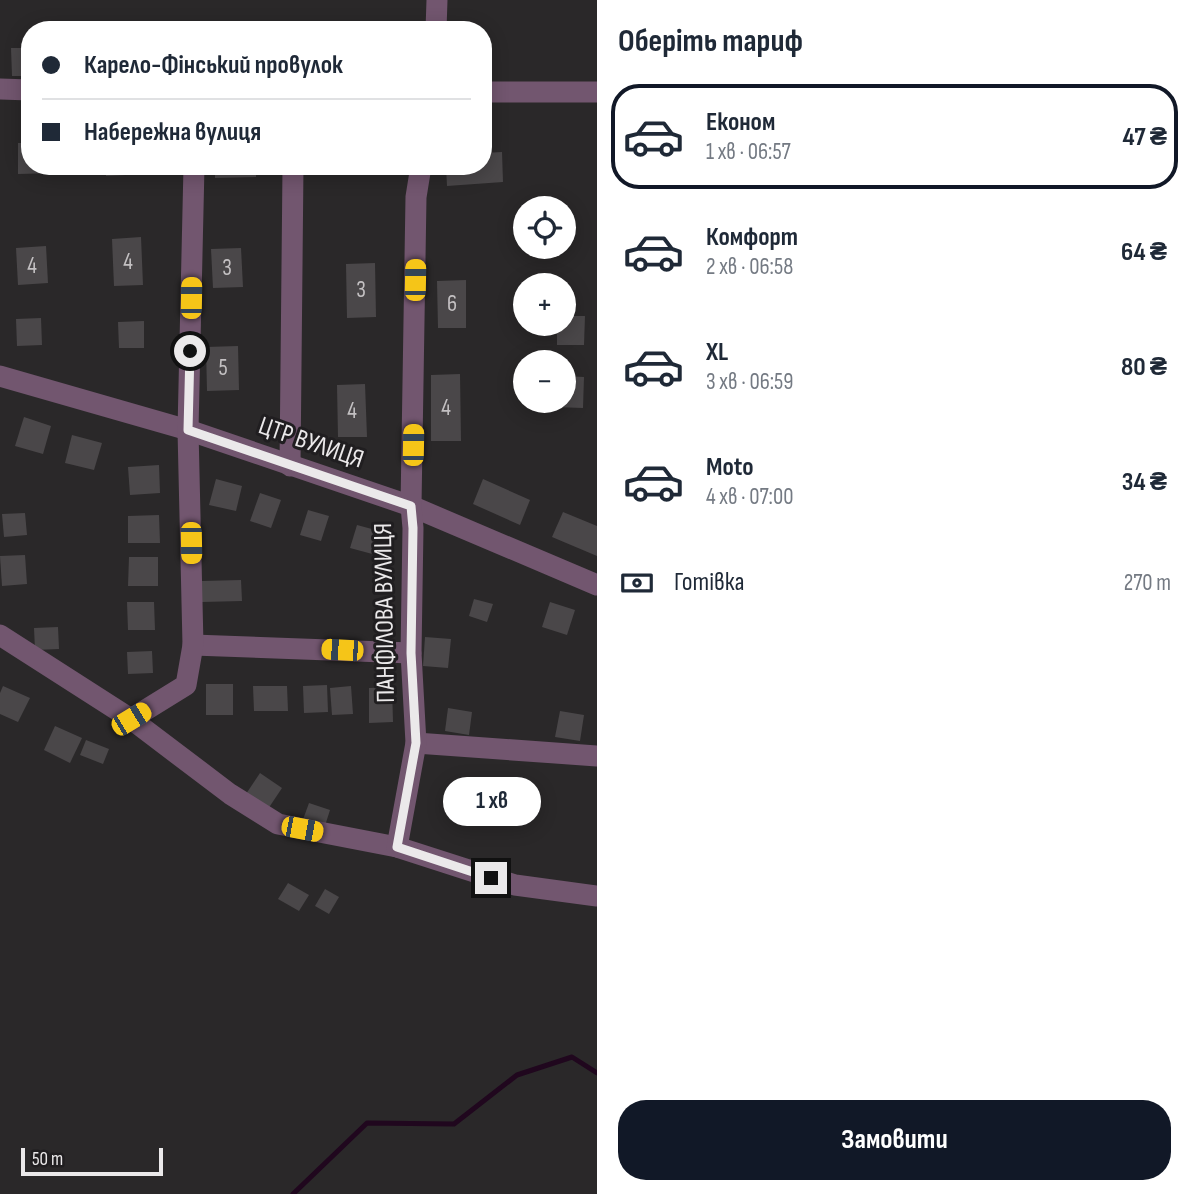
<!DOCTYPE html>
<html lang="uk">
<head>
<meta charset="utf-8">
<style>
  :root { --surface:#fff; --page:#f6f6f7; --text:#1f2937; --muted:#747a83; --line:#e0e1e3; --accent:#111827 }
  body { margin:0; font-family:"Sofia Sans Condensed",sans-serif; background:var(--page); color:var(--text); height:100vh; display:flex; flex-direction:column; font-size:26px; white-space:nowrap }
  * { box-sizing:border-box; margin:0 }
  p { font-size:23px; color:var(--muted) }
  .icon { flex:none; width:38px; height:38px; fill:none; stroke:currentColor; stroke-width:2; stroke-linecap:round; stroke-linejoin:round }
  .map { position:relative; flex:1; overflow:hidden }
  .details { display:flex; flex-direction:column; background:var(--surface); width:595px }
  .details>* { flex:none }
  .guide { position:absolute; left:21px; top:21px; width:471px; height:154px; border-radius:28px; box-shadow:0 4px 18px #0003; display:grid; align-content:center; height:154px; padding:0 21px; background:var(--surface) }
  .tools { position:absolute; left:513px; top:196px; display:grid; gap:14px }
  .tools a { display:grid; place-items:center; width:63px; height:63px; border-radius:50%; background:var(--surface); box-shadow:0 4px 18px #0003; font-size:35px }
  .scale { position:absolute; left:21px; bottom:18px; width:142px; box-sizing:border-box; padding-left:7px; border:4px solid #ebe9ea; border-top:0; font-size:19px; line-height:24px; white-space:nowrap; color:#ebe9ea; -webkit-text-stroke:5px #201e20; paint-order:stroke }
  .end { position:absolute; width:32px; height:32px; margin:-16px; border:9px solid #ebe9ea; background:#111; box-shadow:0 0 0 4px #111 }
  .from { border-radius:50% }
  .bubble { position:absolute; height:49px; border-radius:24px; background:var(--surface); box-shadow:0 4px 18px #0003; font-size:23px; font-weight:700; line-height:49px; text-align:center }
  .car { position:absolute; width:21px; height:42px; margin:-21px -10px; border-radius:9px; box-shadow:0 0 5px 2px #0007; background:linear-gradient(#f5c518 24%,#345 0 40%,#f5c518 0 76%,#345 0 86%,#f5c518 0) }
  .guide b { display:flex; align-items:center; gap:24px; height:66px; font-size:26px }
  .guide b+b { border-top:2px solid var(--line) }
  .guide i { width:18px; height:18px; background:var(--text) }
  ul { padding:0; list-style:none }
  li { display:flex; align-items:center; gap:21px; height:105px; margin:0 14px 10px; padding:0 7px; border:4px solid transparent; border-radius:28px }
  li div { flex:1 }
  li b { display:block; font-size:26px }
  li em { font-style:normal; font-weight:700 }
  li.selected { border-color:var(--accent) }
  li>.icon { width:63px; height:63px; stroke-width:1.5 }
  h2 { padding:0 21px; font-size:32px; line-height:84px }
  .pay { display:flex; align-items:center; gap:18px; height:77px; padding:0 21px; font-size:26px }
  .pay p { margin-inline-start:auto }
  .cta { display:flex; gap:14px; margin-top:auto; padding:14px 21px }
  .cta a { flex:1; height:80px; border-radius:28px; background:var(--accent); color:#fff; font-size:28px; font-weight:700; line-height:80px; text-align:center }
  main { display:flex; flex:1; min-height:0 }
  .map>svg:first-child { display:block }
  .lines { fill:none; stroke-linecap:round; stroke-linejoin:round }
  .stream { stroke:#20071e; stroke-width:5 }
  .building { fill:#4a4749 }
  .street { stroke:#72566f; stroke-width:21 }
  .route { stroke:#ebe9ea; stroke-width:9 }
  .labels { text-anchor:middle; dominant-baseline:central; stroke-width:6; stroke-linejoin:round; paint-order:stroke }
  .number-label { font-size:23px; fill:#c3c0c2 }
  .street-label { font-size:26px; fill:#ebe9ea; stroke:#201e20 }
</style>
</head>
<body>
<main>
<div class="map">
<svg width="597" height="1194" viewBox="0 0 597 1194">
  <rect width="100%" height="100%" fill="#2a2829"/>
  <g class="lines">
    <!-- stream -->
    <path class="stream" d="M293 1194 367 1123 454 1124 517 1075 572 1057 597 1073"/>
  </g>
  <!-- building -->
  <g class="building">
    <path d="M11 48H30V76H12Z"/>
    <path d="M18 143H30V166H58V173L18 174Z"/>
    <path d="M502 152 503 182 447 186 446 166H483V153Z"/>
    <path d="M106 166H145V174L106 176Z"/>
    <path d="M215 166H256V177L215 178Z"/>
    <path d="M141 237 143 285 114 286 112 239Z"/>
    <path d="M46 246 48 283 18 285 16 248Z"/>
    <path d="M241 248 243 287 213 288 211 249Z"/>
    <path d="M375 263 376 317 347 318 346 264Z"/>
    <path d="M466 280V328H438L437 281Z"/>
    <path d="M564 316H585L584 345H557V324H564Z"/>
    <path d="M41 318 42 345 17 346 16 319Z"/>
    <path d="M144 321V348H119L118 322Z"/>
    <path d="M238 346 239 390 207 391 206 347Z"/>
    <path d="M460 374 461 441H431V375Z"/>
    <path d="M564 376 584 377 583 408 554 407V401H564Z"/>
    <path d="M365 384 367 437H338L337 385Z"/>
    <path d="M24 417 51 426 43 454 15 446Z"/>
    <path d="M72 435 102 443 94 470 65 463Z"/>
    <path d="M159 465 160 493 130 495 128 467Z"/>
    <path d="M216 479 242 486 236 511 209 505Z"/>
    <path d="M483 479 530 500 520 525 473 504Z"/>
    <path d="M260 493 281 500 271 528 250 521Z"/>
    <path d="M308 510 329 516 321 541 300 535Z"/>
    <path d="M563 512 597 526V556L552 537Z"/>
    <path d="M25 513 27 535 4 537 2 514Z"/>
    <path d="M159 515 160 543H128V516Z"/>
    <path d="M357 525 383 532 376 555 350 548Z"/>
    <path d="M25 555 27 584 2 586 0 556Z"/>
    <path d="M129 557H158V586H128Z"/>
    <path d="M241 580 242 601 202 602V581Z"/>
    <path d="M474 599 493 604 487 622 469 616Z"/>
    <path d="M127 602H154L155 630H128Z"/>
    <path d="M550 602 575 610 567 635 542 627Z"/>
    <path d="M58 627 59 649 35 650 34 628Z"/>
    <path d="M425 637 451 639 448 668 423 666Z"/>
    <path d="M152 651 153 673 128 674 127 652Z"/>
    <rect x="206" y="684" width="27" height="31"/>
    <path d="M327 685 328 712 304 713 303 686Z"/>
    <path d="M3 686 30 698 18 722 0 714V693Z"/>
    <path d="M253 686H287L288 711H254Z"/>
    <path d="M351 686 353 714 332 715 330 688Z"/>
    <path d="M392 687 393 722 369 723V688Z"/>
    <path d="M448 708 472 712 469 735 445 731Z"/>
    <path d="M560 711 584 715 580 741 555 737Z"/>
    <path d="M55 726 82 738 70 763 44 750Z"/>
    <path d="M86 740 109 749 103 764 80 755Z"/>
    <path d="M260 773 282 788 268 809 246 794Z"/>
    <path d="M309 803 330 810 323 832 301 825Z"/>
    <path d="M288 883 309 895 299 911 278 899Z"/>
    <path d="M325 889 339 897 329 914 315 906Z"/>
  </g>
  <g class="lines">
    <!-- street -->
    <g class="street">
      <path d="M436 30 437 0"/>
      <path d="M0 89 30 90"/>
      <path d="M483 92H597"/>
      <path d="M0 376 188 430 411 506 597 585"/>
      <path d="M290 466 293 166"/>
      <path d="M0 635 131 719 230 794 278 824 397 847 515 885 597 896"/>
      <path d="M193 645 411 653"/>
      <path d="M131 719 186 685 193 645 188 430 194 166"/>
      <path d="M416 743 597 756"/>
      <path d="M397 847 416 743 411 653 413 528 411 506 416 197 421 166"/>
    </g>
  </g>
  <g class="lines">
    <!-- route -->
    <path class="route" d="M190 351 188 430 411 506 413 528 411 653 416 743 397 847 491 878"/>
  </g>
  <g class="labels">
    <!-- number labels -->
    <g class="number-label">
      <text x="128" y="262">4</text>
      <text x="32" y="266">4</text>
      <text x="227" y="268">3</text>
      <text x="361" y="290">3</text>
      <text x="452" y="304">6</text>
      <text x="223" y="368">5</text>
      <text x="446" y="408">4</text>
      <text x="352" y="411">4</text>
    </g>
    <!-- street labels -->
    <g class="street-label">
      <text transform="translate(311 443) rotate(19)">ЦТР ВУЛИЦЯ</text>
      <text transform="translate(385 613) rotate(-91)">ПАНФІЛОВА ВУЛИЦЯ</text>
    </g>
  </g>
</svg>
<div class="tools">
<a><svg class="icon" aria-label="locate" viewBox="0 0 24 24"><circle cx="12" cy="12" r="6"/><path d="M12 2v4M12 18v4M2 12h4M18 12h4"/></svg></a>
<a>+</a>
<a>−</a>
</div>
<div class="scale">50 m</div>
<i class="end from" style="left:190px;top:351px"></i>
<i class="end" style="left:491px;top:878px"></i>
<div class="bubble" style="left:443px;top:777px;width:98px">1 хв</div>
<i class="car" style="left:415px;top:280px;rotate:1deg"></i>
<i class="car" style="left:191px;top:298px;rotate:1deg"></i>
<i class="car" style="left:413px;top:445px;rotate:1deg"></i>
<i class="car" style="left:191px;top:543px;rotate:179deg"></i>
<i class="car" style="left:342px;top:650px;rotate:273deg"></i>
<i class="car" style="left:131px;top:719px;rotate:59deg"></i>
<i class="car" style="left:302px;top:829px;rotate:101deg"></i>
<div class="guide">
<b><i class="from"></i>Карело-Фінський провулок</b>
<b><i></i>Набережна вулиця</b>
</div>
</div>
<section class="details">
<h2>Оберіть тариф</h2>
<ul>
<li class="selected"><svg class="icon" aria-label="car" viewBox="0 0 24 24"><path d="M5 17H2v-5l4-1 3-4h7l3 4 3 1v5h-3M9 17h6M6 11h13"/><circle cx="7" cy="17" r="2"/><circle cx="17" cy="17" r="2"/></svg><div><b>Економ</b><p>1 хв · 06:57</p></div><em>47 ₴</em></li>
<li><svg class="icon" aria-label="car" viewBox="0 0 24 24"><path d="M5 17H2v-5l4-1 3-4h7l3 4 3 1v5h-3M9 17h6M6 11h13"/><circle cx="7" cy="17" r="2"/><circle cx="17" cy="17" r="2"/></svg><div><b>Комфорт</b><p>2 хв · 06:58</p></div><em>64 ₴</em></li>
<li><svg class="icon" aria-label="car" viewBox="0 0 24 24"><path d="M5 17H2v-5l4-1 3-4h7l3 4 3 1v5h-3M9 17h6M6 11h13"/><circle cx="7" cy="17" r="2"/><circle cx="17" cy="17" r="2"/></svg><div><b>XL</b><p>3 хв · 06:59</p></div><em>80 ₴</em></li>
<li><svg class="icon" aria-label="car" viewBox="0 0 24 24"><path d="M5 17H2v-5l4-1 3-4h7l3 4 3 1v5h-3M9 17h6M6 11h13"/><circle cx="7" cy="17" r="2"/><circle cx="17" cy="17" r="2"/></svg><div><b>Moto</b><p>4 хв · 07:00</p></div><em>34 ₴</em></li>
</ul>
<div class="pay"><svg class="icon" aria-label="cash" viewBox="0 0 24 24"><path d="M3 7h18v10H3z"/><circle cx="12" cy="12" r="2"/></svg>Готівка<p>270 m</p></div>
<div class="cta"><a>Замовити</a></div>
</section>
</main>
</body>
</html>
